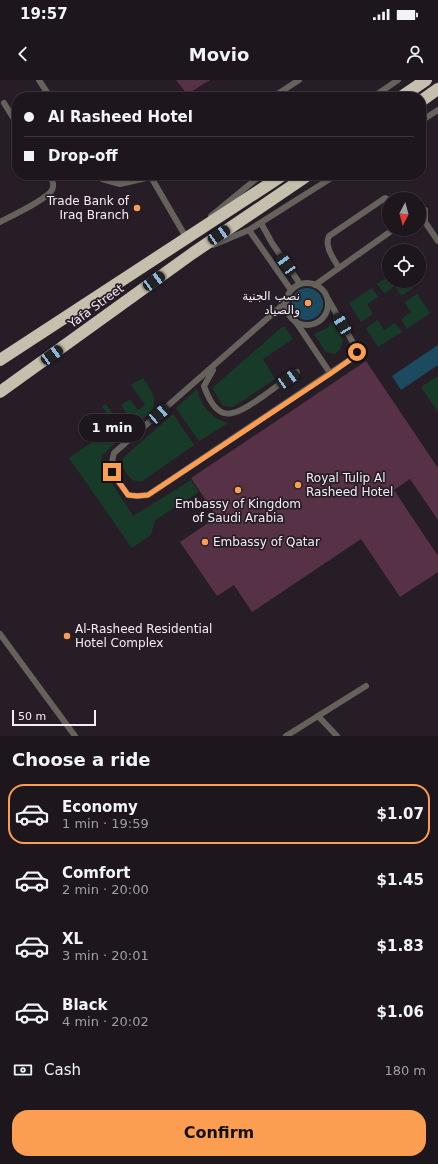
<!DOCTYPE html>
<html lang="en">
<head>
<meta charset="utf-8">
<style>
  :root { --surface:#1d161d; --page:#251f26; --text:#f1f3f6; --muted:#a09fa4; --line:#3b353b; --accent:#fb9e51 }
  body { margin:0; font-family:"DejaVu Sans",Cairo,sans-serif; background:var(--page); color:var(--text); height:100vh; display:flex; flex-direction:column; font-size:15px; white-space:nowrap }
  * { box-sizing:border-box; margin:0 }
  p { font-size:13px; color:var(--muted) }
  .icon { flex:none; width:22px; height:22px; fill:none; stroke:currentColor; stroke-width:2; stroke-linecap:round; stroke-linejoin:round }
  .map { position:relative; height:656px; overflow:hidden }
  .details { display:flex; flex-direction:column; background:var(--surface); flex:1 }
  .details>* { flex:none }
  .banner { position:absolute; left:12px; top:12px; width:414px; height:88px; border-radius:16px; box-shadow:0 1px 3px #0004,0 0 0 1px var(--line); display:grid; align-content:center; height:88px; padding:0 12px; background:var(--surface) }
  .needle { width:26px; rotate:186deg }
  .tools { position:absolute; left:382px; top:112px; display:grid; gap:8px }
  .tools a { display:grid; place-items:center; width:44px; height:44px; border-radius:50%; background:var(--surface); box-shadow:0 1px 3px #0004,0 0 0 1px var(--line); font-size:20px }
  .scale { position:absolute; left:12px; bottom:10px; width:84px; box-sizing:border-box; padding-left:4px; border:2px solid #f4edf4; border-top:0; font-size:11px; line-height:14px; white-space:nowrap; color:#f4edf4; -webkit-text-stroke:3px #271d27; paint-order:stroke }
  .end { position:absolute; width:18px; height:18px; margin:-9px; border:5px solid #fb9e51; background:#111; box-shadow:0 0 0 2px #111 }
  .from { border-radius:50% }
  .bubble { position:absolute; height:28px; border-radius:14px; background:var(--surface); box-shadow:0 1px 3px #0004,0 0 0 1px var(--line); font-size:13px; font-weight:700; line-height:28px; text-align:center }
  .car { position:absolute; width:12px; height:24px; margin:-12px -6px; border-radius:5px; box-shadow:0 0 3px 1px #0007; background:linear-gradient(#222 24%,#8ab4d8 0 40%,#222 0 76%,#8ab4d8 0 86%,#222 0) }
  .banner b { display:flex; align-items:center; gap:14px; height:38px; font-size:15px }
  .banner b+b { border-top:1px solid var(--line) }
  .banner i { width:10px; height:10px; background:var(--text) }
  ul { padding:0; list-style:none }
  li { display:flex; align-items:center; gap:12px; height:60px; margin:0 8px 6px; padding:0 4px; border:2px solid transparent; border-radius:16px }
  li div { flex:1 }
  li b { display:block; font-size:15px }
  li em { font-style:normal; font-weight:700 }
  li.current { border-color:var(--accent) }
  li>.icon { width:36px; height:36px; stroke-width:1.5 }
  h2 { padding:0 12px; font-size:18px; line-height:48px }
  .pay { display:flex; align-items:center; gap:10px; height:44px; padding:0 12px; font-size:15px }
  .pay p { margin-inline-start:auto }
  .primary-button { display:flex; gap:8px; margin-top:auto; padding:8px 12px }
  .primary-button a { flex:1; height:46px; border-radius:16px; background:var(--accent); color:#111; font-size:16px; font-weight:700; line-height:46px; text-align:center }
  .status { display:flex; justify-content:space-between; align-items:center; height:28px; padding:0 20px; background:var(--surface); direction:ltr }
  .status svg { height:11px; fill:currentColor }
  header { display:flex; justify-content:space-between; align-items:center; height:52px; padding:0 12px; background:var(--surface); font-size:18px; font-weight:700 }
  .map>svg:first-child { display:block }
  .green { fill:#183b29 }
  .water { fill:#1c4b61 }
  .building { fill:#573146 }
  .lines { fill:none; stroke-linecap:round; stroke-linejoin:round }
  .lane { stroke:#65625c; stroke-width:6 }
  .highway { stroke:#c5bfae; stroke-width:12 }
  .route { stroke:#fb9e51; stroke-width:5 }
  .poi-dot { fill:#fb9e51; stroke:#271d27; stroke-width:1.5 }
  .labels { text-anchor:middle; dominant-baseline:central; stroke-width:3.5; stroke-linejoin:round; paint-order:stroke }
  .poi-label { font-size:12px; fill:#f4edf4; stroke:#271d27; text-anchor:start }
  .street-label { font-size:12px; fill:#f4edf4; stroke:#271d27 }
</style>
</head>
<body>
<div class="status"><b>19:57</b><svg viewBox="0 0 49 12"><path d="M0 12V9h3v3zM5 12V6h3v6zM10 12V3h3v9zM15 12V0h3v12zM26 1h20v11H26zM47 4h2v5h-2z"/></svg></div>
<header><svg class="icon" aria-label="back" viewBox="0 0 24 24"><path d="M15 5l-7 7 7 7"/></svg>Movio<svg class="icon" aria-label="person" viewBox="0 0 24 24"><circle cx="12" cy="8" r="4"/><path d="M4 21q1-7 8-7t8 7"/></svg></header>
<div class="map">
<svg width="438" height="656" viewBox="0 0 438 656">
  <rect width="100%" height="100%" fill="#271d27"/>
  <!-- green -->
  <g class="green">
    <path d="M389 196V201H409L413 208 401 216 395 206 384 213 377 204Z"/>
    <path d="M372 208 378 217 367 224 373 234 361 242 349 223Z"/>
    <path d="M417 214 430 233 407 249 401 239 411 232 405 222Z"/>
    <path d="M378 240 384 250 395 243 402 252 378 267 366 248Z"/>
    <path d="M332 242 343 260 340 270 334 274 326 272 314 254 327 248Z"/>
    <path d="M282 247H285L293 259 263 279 275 299 233 327 223 326 212 308Z"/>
    <path d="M438 296V332L421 307Z"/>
    <path d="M143 298C150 309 157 316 153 330L102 375 101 386 133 436 191 400 199 412 155 440 151 455 132 468 69 378 115 346 102 326 106 324 116 340 126 333 121 325 130 319 138 330 145 325 131 305Z"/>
    <path d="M197 309C201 326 211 338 228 343L199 361 176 328Z"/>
    <path d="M173 334 194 365 141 402 132 400C126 393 119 386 124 377Z"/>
  </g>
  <!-- water -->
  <g class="water">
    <circle cx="307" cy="224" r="16"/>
    <path d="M438 265V285L401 310 392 296Z"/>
  </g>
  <!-- building -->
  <g class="building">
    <path d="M176 0H210L187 14Z"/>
    <path d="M366 281 438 388V440L410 399 394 410 438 476V492L400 517 361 459 252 532 234 505 217 516 180 462 217 437 191 398Z"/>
  </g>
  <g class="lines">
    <!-- lane -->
    <g class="lane">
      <path d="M39 0 50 17"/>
      <path d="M273 17 299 0"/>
      <path d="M373 17 398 0"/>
      <path d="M4 23 17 44"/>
      <path d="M421 41 438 30"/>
      <path d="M99 95 102 99 120 104 151 97 187 159"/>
      <path d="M425 130V142L438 161"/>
      <path d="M211 136 261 95"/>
      <path d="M0 142C11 136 46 120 52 110 55 105 52 99 50 95"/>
      <path d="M261 143 272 163 300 204"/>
      <path d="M249 150 291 210"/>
      <path d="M213 165 249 150 336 95"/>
      <path d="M339 188C333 178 324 166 329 156L385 118 389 120"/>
      <circle cx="307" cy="224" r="21"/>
      <path d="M315 205 394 149"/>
      <path d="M286 222 114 373C108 393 117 399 128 415L137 416 148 415 354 277 356 268 328 219"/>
      <path d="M296 242 330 293"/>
      <path d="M213 290 204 306C218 346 234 336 262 317 273 309 285 300 297 292"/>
      <path d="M0 554 75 656"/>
      <path d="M318 636 337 656"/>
      <path d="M286 656 366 606"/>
    </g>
    <!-- highway -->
    <g class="highway">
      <path d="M401 17 426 0"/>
      <path d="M421 21 438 9"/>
      <path d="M0 280 283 95"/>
      <path d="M0 312 193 173 308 95"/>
    </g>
  </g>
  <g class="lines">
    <!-- route -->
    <path class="route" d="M112 392 128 415 137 416 148 415 330 294 354 277 357 272"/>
  </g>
  <!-- markers -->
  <g class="poi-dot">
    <circle cx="137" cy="128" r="4"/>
    <circle cx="308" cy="223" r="4"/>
    <circle cx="298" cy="405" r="4"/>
    <circle cx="238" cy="410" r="4"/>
    <circle cx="205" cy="462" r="4"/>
    <circle cx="67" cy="556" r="4"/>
  </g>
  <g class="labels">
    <!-- poi labels -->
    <g class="poi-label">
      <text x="129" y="121" text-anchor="end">Trade Bank of<tspan x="129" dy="14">Iraq Branch</tspan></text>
      <text x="300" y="216" text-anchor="end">نصب الجنية<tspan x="300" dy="14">والصياد</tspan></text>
      <text x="306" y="398">Royal Tulip Al<tspan x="306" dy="14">Rasheed Hotel</tspan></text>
      <text x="238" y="424" text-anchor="middle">Embassy of Kingdom<tspan x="238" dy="14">of Saudi Arabia</tspan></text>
      <text x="213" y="462">Embassy of Qatar</text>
      <text x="75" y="549">Al-Rasheed Residential<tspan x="75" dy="14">Hotel Complex</tspan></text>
    </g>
    <!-- street labels -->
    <g class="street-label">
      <text transform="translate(96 226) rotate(-36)">Yafa Street</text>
    </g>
  </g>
</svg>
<div class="tools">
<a><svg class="needle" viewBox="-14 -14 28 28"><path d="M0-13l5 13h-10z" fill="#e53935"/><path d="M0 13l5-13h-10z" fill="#a09fa4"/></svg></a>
<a><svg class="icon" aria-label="locate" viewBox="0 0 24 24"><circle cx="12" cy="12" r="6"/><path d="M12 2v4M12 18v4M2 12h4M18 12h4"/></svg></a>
</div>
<div class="scale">50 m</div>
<i class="end from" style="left:357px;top:272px"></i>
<i class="end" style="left:112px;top:392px"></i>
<div class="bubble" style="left:79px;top:334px;width:66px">1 min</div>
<i class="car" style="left:219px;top:155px;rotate:56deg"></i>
<i class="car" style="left:286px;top:184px;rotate:325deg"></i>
<i class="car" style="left:154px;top:201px;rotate:54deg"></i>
<i class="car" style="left:342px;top:244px;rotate:329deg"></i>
<i class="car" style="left:52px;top:275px;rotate:54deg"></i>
<i class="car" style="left:288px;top:299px;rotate:56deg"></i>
<i class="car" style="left:159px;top:334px;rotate:49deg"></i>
<div class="banner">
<b><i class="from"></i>Al Rasheed Hotel</b>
<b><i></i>Drop-off</b>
</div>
</div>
<section class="details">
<h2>Choose a ride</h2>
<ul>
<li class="current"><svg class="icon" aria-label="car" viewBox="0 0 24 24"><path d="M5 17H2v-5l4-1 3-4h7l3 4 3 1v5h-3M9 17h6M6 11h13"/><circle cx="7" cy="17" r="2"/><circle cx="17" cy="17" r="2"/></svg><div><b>Economy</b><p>1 min · 19:59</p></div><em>$1.07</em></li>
<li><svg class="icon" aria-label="car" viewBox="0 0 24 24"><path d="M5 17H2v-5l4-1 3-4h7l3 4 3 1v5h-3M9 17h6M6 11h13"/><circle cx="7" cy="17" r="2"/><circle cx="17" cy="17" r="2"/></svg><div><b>Comfort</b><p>2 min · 20:00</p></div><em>$1.45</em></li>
<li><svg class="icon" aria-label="car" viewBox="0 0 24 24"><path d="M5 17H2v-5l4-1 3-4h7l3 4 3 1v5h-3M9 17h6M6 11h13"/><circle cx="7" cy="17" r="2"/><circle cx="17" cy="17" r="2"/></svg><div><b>XL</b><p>3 min · 20:01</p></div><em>$1.83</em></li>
<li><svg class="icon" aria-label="car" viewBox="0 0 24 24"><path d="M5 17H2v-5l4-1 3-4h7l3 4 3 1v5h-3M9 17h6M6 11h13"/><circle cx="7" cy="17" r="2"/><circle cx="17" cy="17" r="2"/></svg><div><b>Black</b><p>4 min · 20:02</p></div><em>$1.06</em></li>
</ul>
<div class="pay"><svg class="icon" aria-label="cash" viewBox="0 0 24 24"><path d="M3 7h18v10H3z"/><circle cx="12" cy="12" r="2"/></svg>Cash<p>180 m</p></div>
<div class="primary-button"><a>Confirm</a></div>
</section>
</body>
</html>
